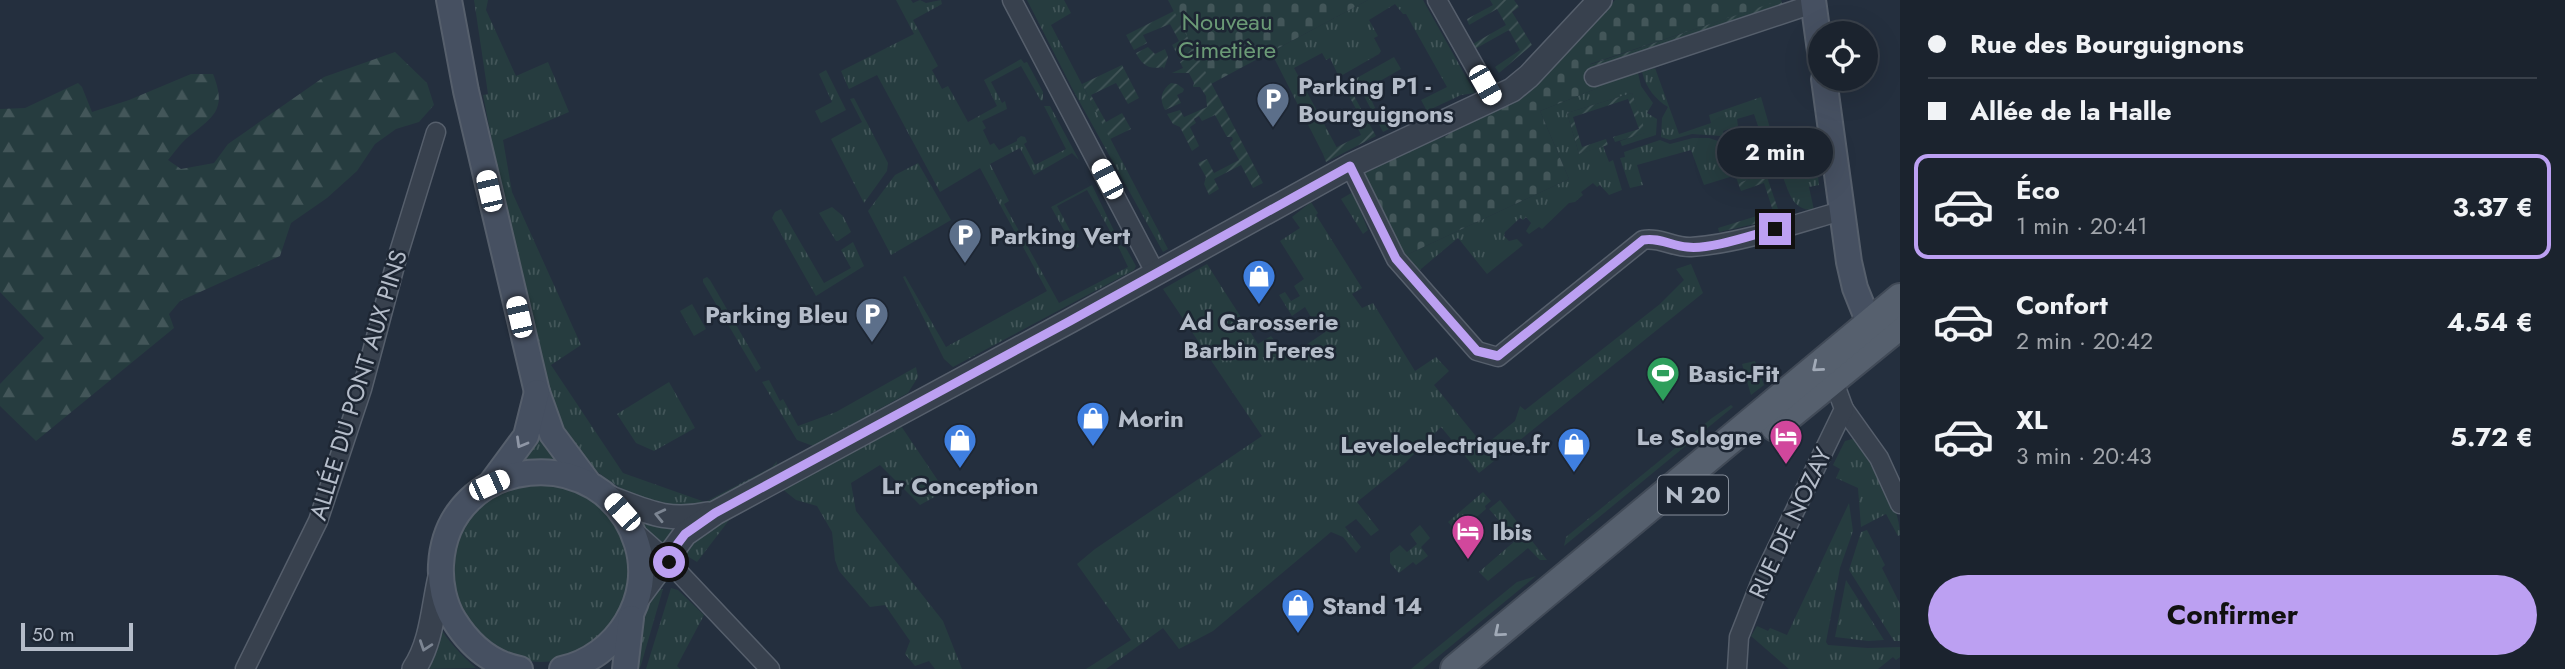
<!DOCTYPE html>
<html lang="fr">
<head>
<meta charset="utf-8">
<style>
  :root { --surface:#1b232e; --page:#282f3a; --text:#f1f3f6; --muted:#a0a4aa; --line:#39404a; --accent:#bca0f2 }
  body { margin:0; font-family:Jost,sans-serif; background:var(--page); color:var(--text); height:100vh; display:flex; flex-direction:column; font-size:26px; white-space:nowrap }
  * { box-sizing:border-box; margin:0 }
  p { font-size:23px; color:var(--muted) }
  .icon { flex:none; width:38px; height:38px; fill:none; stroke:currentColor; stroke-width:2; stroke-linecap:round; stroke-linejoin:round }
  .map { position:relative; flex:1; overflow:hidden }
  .side { display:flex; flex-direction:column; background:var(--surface); width:665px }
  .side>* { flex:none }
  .top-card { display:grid; align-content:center; height:154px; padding:0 28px; background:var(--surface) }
  .tools { position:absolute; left:1808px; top:21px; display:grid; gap:14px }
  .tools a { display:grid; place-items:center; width:70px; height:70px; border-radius:50%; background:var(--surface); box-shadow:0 7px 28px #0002,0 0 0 2px var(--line); font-size:35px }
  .scale { position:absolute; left:21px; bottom:18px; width:112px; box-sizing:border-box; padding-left:7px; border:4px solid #b4bcc9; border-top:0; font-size:19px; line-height:24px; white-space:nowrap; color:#b4bcc9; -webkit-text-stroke:5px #1d2633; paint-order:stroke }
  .end { position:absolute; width:32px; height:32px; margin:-16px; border:9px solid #bca0f2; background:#111; box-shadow:0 0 0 4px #111 }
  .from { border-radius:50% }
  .bubble { position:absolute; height:49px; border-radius:24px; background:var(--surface); box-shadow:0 7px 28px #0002,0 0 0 2px var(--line); font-size:23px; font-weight:700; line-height:49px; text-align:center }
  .car { position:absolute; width:21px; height:42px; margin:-21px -10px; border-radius:9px; box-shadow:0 0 5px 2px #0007; background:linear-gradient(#fff 24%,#345 0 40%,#fff 0 76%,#345 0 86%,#fff 0) }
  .top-card b { display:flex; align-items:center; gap:24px; height:66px; font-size:26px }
  .top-card b+b { border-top:2px solid var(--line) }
  .top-card i { width:18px; height:18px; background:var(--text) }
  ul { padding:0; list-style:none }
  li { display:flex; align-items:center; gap:21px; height:105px; margin:0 14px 10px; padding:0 14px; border:4px solid transparent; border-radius:14px }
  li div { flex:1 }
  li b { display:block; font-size:26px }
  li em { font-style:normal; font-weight:700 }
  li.current { border-color:var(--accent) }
  li>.icon { width:63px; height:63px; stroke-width:1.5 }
  .action { display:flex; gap:14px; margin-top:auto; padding:14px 28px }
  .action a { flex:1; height:80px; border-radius:42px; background:var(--accent); color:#111; font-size:28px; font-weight:700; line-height:80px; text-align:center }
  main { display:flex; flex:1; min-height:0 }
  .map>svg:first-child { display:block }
  .grass { fill:url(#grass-tufts) }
  .forest { fill:url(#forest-firs) }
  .cemetery { fill:url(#cemetery-stones) }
  .garden { fill:url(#garden-furrows) }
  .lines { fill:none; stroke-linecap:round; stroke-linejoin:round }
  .minor-casing { stroke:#565f6c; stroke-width:21 }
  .tertiary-casing { stroke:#565f6c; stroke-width:26 }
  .secondary-casing { stroke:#565f6c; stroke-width:28 }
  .primary-casing { stroke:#414a57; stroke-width:32 }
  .minor { stroke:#38414e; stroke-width:18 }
  .tertiary { stroke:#38414e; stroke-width:23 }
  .secondary { stroke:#465061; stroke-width:24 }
  .primary { stroke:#56606e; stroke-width:28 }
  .oneway { stroke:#a1aab7 }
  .oneway2 { stroke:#8e96a5 }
  .oneway3 { stroke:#7c8592 }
  .route { stroke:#bca0f2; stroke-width:9 }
  .labels { text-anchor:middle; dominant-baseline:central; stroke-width:5; stroke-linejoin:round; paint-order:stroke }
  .shield { fill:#1d2633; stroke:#878f9c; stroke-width:2 }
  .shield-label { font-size:23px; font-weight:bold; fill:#b4bcc9 }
  .park-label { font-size:24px; fill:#6b9a76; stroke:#1d2633 }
  .poi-label { font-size:24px; font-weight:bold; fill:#b4bcc9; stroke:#1d2633; text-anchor:start }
  .street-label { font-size:24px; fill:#b4bcc9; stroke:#1d2633 }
</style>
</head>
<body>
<main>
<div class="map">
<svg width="1900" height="669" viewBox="0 0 1900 669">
  <defs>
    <pattern id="grass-tufts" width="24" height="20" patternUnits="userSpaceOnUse" patternTransform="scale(1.75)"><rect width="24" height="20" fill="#263c3f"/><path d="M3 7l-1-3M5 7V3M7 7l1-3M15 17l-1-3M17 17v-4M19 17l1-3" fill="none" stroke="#435659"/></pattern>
    <pattern id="forest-firs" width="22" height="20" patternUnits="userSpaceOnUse" patternTransform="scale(1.75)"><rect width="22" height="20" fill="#263c3f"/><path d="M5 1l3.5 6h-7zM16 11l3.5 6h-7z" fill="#435659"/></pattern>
    <pattern id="cemetery-stones" width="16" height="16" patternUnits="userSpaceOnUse" patternTransform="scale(1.75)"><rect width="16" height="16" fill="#263c3f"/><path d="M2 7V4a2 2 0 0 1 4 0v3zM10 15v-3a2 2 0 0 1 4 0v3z" fill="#435659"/></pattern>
    <pattern id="garden-furrows" width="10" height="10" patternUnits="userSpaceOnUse" patternTransform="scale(1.75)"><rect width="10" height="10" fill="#263c3f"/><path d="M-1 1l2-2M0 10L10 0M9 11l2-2" fill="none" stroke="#435659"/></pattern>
  </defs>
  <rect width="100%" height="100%" fill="#242f3e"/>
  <!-- grass -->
  <g class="grass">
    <path d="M474 0H488L486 10 516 76 548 62 569 112 503 140 512 192 581 345 551 365 623 473 705 502 772 467 777 461 776 468 707 508 644 505 579 459 553 425 512 244 483 95 488 94Z"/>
    <path d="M896 0H911L913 3 920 0 926 3 941 0 942 4 913 20 938 66 932 70 942 89 948 86 968 122 997 106 984 80 1021 59 1024 63 1027 62 1043 92V100L1041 101 1021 66 991 82 1002 103 1005 101 1007 109 982 121 986 128 983 130 990 145 994 143 999 150 1017 141V139L1021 136 1025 137 1027 142 1024 144 1035 165 1066 149 1044 106H1050L1079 160 1072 153 1034 175 1020 148 990 164 1009 201 1004 204 1059 303 1128 267 1118 246 1120 245 1126 248 1136 266 1134 270 953 367 944 359 903 277 905 276 946 347 1047 291 980 168 940 192 877 75 849 89 841 71 914 34Z"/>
    <path d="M1027 0H1064L1071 13 1051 25 1168 249 1163 252 1073 90Z"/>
    <path d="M1368 0H1423L1475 93 1461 95 1427 111 1421 100 1447 87 1406 14H1403L1395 4 1369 20 1378 36 1374 38 1381 51 1379 54 1339 77 1330 58 1326 60 1322 53 1294 68 1337 148 1323 154 1271 52Z"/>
    <path d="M1394 57 1401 69 1366 89 1381 120 1384 121 1389 129 1383 132 1355 79Z"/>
    <path d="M1655 68 1679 134 1711 123 1709 115 1761 97 1781 166 1772 155 1756 149 1753 135 1760 132 1754 114 1737 119 1738 126 1723 131 1724 135 1721 136 1692 134 1670 140 1661 137 1662 118 1668 107C1656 100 1646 88 1642 72Z"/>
    <path d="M826 70 846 110 821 123 815 111 832 102 819 74Z"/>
    <path d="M1638 73 1641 86 1653 103 1647 113 1657 119 1656 135 1622 146 1620 141 1645 133 1632 93 1567 113 1579 154 1603 146 1609 162 1613 160 1622 190 1609 195 1600 185 1597 187 1593 183 1581 192 1583 195 1575 202 1569 203 1542 229 1539 227 1529 234 1526 231 1531 223 1526 217 1523 220 1520 218 1505 232 1504 236 1509 241 1517 239 1523 245 1487 274 1458 238 1415 274 1400 258 1569 179 1540 111 1598 88 1597 84Z"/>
    <path d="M854 98 888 163 887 171 864 203 831 139 862 122 850 99Z"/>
    <path d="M1693 138H1709L1721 142 1730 177 1704 185 1691 150 1637 165 1643 185 1630 188 1620 158 1625 157 1624 152 1660 140 1670 144Z"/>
    <path d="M1753 153 1756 164 1766 174 1738 183 1731 160Z"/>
    <path d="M918 163 951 220 891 255 868 211 895 175Z"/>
    <path d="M1822 172 1823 175 1818 176 1819 185 1809 187 1814 210C1793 211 1789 193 1783 177Z"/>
    <path d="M1092 185 1118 239 1115 240 1087 190 1057 206 1079 247 1074 248 1051 207Z"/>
    <path d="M1353 192 1368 230 1363 234 1341 199Z"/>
    <path d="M1311 202 1318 213 1316 215 1362 288 1352 294 1362 308 1373 303 1415 371 1436 357 1449 371 1434 385 1484 446 1515 421 1520 406 1525 410 1660 304 1684 280 1676 269 1691 264 1703 293 1479 473 1441 427 1404 464 1357 502 1379 530 1371 536 1356 519 1345 527 1361 547 1356 553 1343 537 1331 532 1213 631 1179 649 1163 628 1106 669H1086L1131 640 1077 564 1095 549 1262 436 1163 289 1207 264 1258 344 1271 336 1287 358 1334 326 1327 316 1315 324 1305 307 1292 316 1279 295 1285 292 1291 301 1300 296 1294 286 1304 279 1280 241 1300 228 1292 217Z"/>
    <path d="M832 207 843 216 851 232 838 241H836L819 213Z"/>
    <path d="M781 209 824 283 851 268 841 250 853 242 864 266 816 296 772 218 775 212Z"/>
    <path d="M707 277 710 280 761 368 756 372 703 282V279Z"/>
    <path d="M692 304 706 329 694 336 680 311Z"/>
    <path d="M1755 361 1764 385 1751 395 1742 364Z"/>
    <path d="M916 367 918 377 908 393 813 446 797 440 762 382 769 380 780 401 783 399 798 426 836 412Z"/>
    <path d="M669 382 695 428 654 451 636 443 617 414Z"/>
    <path d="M1731 405 1733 407 1564 546 1566 537 1712 418Z"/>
    <path d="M899 423 945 491 920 505 880 465 851 483 856 511 943 621 962 669H935L929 661 915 666 905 654 910 641 885 605 870 607 839 571 835 560 832 532 817 506 796 500 781 488Z"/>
    <path d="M534 427 566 463 516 462Z"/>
    <path d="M1856 438C1873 462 1900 506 1900 535L1898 536 1886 514 1861 527 1858 488 1836 478 1840 469 1833 465 1845 441Z"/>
    <circle cx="541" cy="573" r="89"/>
    <path d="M1483 492 1491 501 1485 506 1486 509 1458 533 1448 522Z"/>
    <path d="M1500 500 1547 560H1540L1528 548 1488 581 1479 572 1516 540 1489 509Z"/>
    <path d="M1849 503 1853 531 1840 568 1826 642 1828 645 1868 648 1900 647V657L1896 660 1893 657 1878 669H1789L1751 636 1757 626 1768 631 1770 628 1787 635Z"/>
    <path d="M632 511 692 522 664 548 640 526Z"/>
    <path d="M733 515 697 562 684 554 692 539Z"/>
    <path d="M1420 525 1430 538 1421 547 1428 556 1416 565 1413 562 1399 573 1390 563V553L1400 545 1407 552 1417 544 1410 534Z"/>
    <path d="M1867 530 1885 565 1882 568 1900 604V641H1894L1849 570 1861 532Z"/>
    <path d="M1536 576 1423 669H1411L1517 582Z"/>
    <path d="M1846 580 1884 640 1868 641 1835 637Z"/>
    <path d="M671 588 678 590 704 615 677 666 680 669H646Z"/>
    <path d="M653 589H663L641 665 639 669H631L638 633Z"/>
    <path d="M437 623C448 641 460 654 476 668L418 669Z"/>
  </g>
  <!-- forest -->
  <path class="forest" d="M395 52 427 83 434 105 419 122 396 129 375 144 357 171 327 198 291 223 280 256 180 301 169 314 174 328 36 441 0 406V384L44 338 0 292V109L25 108 78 83 82 87 92 112 129 100 191 74H213C228 111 212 117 187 138 180 144 174 153 168 160L181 169 214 163 228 144 324 77Z"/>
  <!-- cemetery -->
  <g class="cemetery">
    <path d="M1168 0H1368L1211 84Z"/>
    <path d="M1615 0H1782L1590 64 1598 88 1540 111 1569 179 1400 258 1360 171 1433 137 1439 139 1448 135 1451 129 1526 95Z"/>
  </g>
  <!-- garden -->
  <g class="garden">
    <path d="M1490 0H1514L1519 7 1512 12 1532 45 1499 73 1495 67 1520 50 1509 30 1473 50 1471 45 1506 25 1497 9 1469 25 1467 19 1493 5Z"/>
    <path d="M1781 0 1783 7 1591 69 1589 65Z"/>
    <path d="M1174 11 1263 183 1253 188 1241 165 1214 179 1219 189 1209 195 1204 184 1206 177 1198 163 1207 159 1214 173 1239 160 1230 143 1233 140 1232 137H1227L1215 115 1202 121 1199 116 1194 119 1196 123 1190 127 1199 146 1192 151 1180 127 1173 124 1167 114 1180 110 1184 117 1207 107 1206 96 1200 87H1193L1194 83 1189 73H1172L1183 68 1180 62 1184 59H1180L1172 45 1179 41 1170 24 1143 35 1147 43 1134 50 1126 35Z"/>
    <path d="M1148 47 1155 54 1165 49 1168 57 1164 69 1163 67C1149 70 1142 65 1136 53Z"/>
    <path d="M1122 65 1139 98 1128 104 1116 83 1091 95 1106 122 1122 113 1131 129 1110 139 1082 84Z"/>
    <path d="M1171 83 1177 84 1184 89 1183 92 1177 95 1181 103 1165 110C1159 99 1161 90 1171 83Z"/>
    <path d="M1632 93 1646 133 1615 142 1613 137 1639 129 1628 99 1573 117 1582 147 1606 139 1608 145 1579 154 1567 113Z"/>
    <path d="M1353 94 1376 136 1326 162 1323 154 1361 135 1357 126 1363 122 1349 96Z"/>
    <path d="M1766 174 1781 218 1719 232 1718 228 1773 211 1764 183 1741 191 1738 183Z"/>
  </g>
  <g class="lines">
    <defs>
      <g id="minor">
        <path d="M1012 0 1156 274"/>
        <path d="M1437 0 1493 99"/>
        <path d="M1594 77 1801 8 1814 5"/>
        <path d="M1350 166 1396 259 1477 351 1498 357 1643 240C1660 237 1675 248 1691 247 1738 244 1796 224 1841 211"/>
        <path d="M1844 409 1879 458 1900 504"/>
        <path d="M633 530 669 562 770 669"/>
        <path d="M245 669 318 521 362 389 396 262 436 132"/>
        <path d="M1737 669 1739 637 1761 581 1844 409 1833 379"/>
      </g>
      <g id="tertiary">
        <path d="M608 497C646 511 667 523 708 514"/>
        <path d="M638 598 685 534 715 513 1070 321 1350 166 1512 90 1529 76 1600 0"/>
        <path d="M414 669C432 642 433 607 440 577"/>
      </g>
      <g id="secondary">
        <path d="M449 0 466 91 537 392 552 434 587 481"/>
        <path d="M1813 0 1820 51"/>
        <path d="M1824 79 1849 262 1855 288 1869 323"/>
        <path d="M492 482 526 436 537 392"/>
        <path d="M520 669C491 664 469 644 454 620 444 604 440 583 441 565 447 453 605 438 637 544 654 598 617 657 562 669"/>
        <path d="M625 669 631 618"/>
      </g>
      <g id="primary">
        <path d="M1775 427 1900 325"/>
        <path d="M1455 669 1900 298"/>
      </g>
    </defs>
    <!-- minor casing -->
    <use href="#minor" class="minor-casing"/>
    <!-- tertiary casing -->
    <use href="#tertiary" class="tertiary-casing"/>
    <!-- secondary casing -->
    <use href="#secondary" class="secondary-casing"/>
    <!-- primary casing -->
    <use href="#primary" class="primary-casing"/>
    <!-- minor -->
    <use href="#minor" class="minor"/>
    <!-- tertiary -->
    <use href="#tertiary" class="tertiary"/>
    <!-- secondary -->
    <use href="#secondary" class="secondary"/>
    <!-- primary -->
    <use href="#primary" class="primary"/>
  </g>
  <!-- one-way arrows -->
  <defs><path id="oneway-chevron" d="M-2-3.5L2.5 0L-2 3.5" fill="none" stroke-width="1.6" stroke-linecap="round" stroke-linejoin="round" transform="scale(1.75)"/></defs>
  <g class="oneway">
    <use href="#oneway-chevron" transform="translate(1817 367) rotate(140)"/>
    <use href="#oneway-chevron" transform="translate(1499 632) rotate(140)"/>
  </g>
  <use class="oneway2" href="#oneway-chevron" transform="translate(521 443) rotate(120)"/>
  <g class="oneway3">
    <use href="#oneway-chevron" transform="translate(660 515) rotate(-167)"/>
    <use href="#oneway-chevron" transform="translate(425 646) rotate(109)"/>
  </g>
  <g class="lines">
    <!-- route -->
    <path class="route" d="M669 562 666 559 685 534 715 513 1070 321 1350 166 1396 259 1477 351 1498 356 1643 240C1659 237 1672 246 1687 247 1710 250 1752 235 1775 229"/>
  </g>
  <!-- icons -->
  <defs>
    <symbol id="parking-pin" viewBox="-11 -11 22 30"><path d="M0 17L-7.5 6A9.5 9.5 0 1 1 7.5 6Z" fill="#5c6f8a" stroke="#1d2633"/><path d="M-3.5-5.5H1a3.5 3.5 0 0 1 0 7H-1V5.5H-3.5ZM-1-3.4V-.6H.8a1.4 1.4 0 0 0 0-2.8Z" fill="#fff"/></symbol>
    <symbol id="shop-pin" viewBox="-11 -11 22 30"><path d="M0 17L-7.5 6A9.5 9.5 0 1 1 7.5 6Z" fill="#3f7fe0" stroke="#1d2633"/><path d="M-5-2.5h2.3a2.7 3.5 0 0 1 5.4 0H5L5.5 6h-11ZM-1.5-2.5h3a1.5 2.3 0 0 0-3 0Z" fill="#fff"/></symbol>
    <symbol id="stadium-pin" viewBox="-11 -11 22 30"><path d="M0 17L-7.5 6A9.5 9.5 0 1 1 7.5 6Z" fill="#2e9e5b" stroke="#1d2633"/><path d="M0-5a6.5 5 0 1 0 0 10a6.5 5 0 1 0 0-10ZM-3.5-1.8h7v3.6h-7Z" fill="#fff"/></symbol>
    <symbol id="hotel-pin" viewBox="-11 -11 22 30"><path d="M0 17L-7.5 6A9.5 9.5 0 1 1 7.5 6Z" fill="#d1479c" stroke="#1d2633"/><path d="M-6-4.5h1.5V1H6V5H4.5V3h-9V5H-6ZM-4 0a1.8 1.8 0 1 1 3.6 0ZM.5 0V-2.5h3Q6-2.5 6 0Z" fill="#fff"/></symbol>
  </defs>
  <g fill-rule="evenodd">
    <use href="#parking-pin" x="1254" y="80" width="38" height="52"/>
    <use href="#parking-pin" x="946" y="216" width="38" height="52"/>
    <use href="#shop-pin" x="1240" y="257" width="38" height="52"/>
    <use href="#parking-pin" x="853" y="295" width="38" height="52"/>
    <use href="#stadium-pin" x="1644" y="354" width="38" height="52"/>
    <use href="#shop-pin" x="1074" y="399" width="38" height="52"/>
    <use href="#hotel-pin" x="1767" y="417" width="38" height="52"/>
    <use href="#shop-pin" x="941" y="421" width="38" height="52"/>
    <use href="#shop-pin" x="1555" y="425" width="38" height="52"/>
    <use href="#hotel-pin" x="1449" y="512" width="38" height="52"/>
    <use href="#shop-pin" x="1279" y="586" width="38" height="52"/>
  </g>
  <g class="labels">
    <!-- shield labels -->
    <rect class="shield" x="1658" y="475.5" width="70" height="39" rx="5"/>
    <g class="shield-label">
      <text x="1693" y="495">N 20</text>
    </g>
    <!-- park labels -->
    <g class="park-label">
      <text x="1227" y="21">Nouveau<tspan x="1227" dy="28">Cimetière</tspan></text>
    </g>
    <!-- poi labels -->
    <g class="poi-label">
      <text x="1298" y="85">Parking P1 -<tspan x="1298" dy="28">Bourguignons</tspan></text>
      <text x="990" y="235">Parking Vert</text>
      <text x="848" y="314" text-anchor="end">Parking Bleu</text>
      <text x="1259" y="321" text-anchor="middle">Ad Carosserie<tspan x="1259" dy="28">Barbin Freres</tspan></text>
      <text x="1688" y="373">Basic-Fit</text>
      <text x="1118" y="418">Morin</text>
      <text x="1762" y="436" text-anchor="end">Le Sologne</text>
      <text x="1550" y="444" text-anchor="end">Leveloelectrique.fr</text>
      <text x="960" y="485" text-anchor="middle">Lr Conception</text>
      <text x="1492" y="531">Ibis</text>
      <text x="1322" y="605">Stand 14</text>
    </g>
    <!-- street labels -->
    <g class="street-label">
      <text transform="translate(358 385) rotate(-73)">ALLÉE DU PONT AUX PINS</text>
      <text transform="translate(1790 523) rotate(-65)">RUE DE NOZAY</text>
    </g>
  </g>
</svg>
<div class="tools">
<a><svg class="icon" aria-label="locate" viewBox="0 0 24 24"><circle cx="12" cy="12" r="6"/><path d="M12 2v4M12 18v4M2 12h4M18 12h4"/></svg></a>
</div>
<div class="scale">50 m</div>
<i class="end from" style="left:669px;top:562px"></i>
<i class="end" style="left:1775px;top:229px"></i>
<div class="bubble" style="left:1717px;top:128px;width:116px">2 min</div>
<i class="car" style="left:1485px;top:85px;rotate:150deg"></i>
<i class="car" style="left:1107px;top:179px;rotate:332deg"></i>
<i class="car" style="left:489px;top:191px;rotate:347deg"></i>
<i class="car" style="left:519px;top:317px;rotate:347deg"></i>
<i class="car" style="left:489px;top:485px;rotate:66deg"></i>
<i class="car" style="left:622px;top:512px;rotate:318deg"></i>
</div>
<section class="side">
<div class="top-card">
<b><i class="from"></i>Rue des Bourguignons</b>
<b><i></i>Allée de la Halle</b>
</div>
<ul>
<li class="current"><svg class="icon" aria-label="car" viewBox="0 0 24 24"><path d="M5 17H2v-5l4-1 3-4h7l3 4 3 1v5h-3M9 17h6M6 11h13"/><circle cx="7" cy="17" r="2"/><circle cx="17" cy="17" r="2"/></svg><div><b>Éco</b><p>1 min · 20:41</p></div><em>3.37 €</em></li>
<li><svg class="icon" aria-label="car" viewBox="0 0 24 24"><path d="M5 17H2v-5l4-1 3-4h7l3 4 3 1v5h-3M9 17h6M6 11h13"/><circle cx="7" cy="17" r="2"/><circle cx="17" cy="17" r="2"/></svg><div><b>Confort</b><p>2 min · 20:42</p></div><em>4.54 €</em></li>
<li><svg class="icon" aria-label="car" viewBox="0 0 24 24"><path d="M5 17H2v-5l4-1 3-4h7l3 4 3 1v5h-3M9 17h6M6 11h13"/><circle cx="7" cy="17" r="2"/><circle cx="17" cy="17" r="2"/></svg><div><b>XL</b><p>3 min · 20:43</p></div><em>5.72 €</em></li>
</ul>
<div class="action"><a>Confirmer</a></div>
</section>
</main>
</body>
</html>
